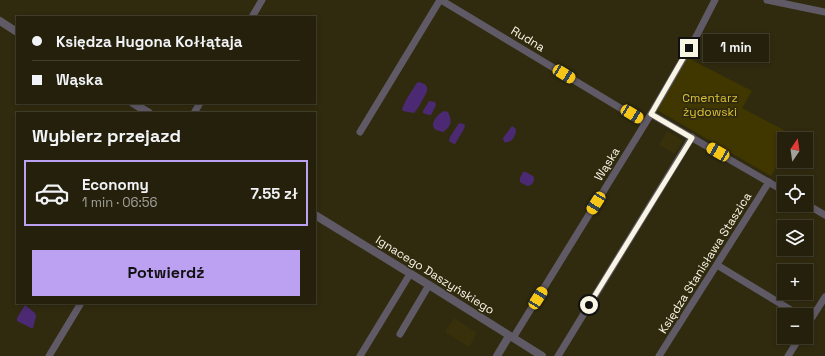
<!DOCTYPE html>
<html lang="pl">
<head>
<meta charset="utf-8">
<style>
  :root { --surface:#24200b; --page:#2c2814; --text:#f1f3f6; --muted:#a3a39d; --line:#413e2c; --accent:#bca0f2 }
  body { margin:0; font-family:"Space Grotesk",sans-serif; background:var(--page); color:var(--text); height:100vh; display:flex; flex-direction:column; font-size:15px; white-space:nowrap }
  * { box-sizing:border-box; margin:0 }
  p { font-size:13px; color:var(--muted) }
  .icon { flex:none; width:22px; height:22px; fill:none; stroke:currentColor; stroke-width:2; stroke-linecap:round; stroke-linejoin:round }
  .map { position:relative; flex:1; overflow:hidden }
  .sheet { position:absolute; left:16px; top:112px; width:300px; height:192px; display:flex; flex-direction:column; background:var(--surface); border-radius:0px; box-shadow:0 2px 6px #0003,0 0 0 1px var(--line) }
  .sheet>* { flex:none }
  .hud { position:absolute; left:16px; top:16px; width:300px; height:88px; border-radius:0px; box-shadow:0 2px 6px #0003,0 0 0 1px var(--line); display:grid; align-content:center; height:88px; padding:0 16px; background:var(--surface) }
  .needle { width:26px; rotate:13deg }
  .tools { position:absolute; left:777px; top:132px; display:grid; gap:8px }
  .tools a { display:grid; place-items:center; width:36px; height:36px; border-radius:0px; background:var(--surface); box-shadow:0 2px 6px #0003,0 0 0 1px var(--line); font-size:20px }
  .end { position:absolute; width:18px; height:18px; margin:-9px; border:5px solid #f9f5e5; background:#111; box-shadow:0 0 0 2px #111 }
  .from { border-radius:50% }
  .bubble { position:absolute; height:28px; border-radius:0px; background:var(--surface); box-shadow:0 2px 6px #0003,0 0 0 1px var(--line); font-size:13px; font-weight:600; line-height:28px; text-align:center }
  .car { position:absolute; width:12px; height:24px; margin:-12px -6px; border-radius:5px; box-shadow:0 0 3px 1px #0007; background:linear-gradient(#f5c518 24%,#345 0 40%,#f5c518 0 76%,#345 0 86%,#f5c518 0) }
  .hud b { display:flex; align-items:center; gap:14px; height:38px; font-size:15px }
  .hud b+b { border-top:1px solid var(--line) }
  .hud i { width:10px; height:10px; background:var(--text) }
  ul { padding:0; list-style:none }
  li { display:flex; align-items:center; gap:12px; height:66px; margin:0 8px 6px; padding:0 8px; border:2px solid transparent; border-radius:0px }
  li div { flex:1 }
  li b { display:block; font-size:15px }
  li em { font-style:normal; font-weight:600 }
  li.on { border-color:var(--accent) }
  li>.icon { width:36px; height:36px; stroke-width:1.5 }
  h2 { padding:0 16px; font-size:18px; line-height:48px }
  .action { display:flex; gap:8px; margin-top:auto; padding:8px 16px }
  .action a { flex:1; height:46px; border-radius:0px; background:var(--accent); color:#111; font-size:16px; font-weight:600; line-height:46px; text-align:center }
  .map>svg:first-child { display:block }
  .built { fill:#37300a }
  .green { fill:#403600 }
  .water { fill:#4c2a73 }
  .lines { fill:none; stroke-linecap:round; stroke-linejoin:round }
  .minor { stroke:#5f5a66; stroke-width:7 }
  .tertiary { stroke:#5f5a66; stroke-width:8 }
  .route { stroke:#f9f5e5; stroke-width:5 }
  .labels { text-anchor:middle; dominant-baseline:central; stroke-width:3.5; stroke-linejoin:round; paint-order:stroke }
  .street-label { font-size:12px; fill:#f9f5e5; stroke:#302b0f }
  .park-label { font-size:12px; fill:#d9c035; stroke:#302b0f }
</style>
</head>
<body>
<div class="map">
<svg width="825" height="356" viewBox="0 0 825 356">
  <rect width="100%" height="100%" fill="#302b0f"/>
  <!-- built -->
  <g class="built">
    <path d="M667 131 682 140V142L675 154 659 145Z"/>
    <path d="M454 318 477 333 469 347 445 332Z"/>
  </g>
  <!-- green -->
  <path class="green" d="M688 58 752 91 742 108 795 136 793 139H784V154L771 176 657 110Z"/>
  <!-- water -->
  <g class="water">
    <path d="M418 82C431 84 428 91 423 99 420 104 418 109 414 113L403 111 402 109 406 100 416 84Z"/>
    <path d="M429 101 435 102 436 105 431 115H429L423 113V111Z"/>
    <path d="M444 111 448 112C452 121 452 126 443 132L436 130C434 128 433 127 433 124 434 119 439 113 444 111Z"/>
    <path d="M459 123 464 124 465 126 464 129 455 144H454L449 141 450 137Z"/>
    <path d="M512 126 516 129C516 135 512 144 504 142L503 138Z"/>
    <path d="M523 172H526L533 176 534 178V181L531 185 527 186 520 182V178Z"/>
    <path d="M25 305 35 313 36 316 33 328H31L17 321V318Z"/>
  </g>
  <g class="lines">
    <!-- minor -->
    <g class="minor">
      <path d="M441 0 645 123"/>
      <path d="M767 0 825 12"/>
      <path d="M252 17 262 0"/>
      <path d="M194 113 200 103"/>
      <path d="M651 114 784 191"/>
      <path d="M360 132 440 0"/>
      <path d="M806 204 825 215"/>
      <path d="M717 265 799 315"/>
      <path d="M806 327 825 297"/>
      <path d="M400 334 429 285"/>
      <path d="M513 338 651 114 697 35 715 0"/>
      <path d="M49 356 81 303"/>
      <path d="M360 356 410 274"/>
      <path d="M558 356 692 137"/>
      <path d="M659 356 769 182"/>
      <path d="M788 356 800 337"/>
    </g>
    <!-- tertiary -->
    <g class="tertiary">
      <path d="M0 21 17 32"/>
      <path d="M133 103 149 113"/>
      <path d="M315 215 429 285 542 356"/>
      <path d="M497 356 509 336"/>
    </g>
  </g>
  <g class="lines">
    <!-- route -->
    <path class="route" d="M589 305 692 138 651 114 689 48"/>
  </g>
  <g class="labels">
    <!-- street labels -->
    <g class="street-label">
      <text transform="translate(528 39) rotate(31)">Rudna</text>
      <text transform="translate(607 164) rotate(-58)">Wąska</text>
      <text transform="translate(705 263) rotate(-58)">Księdza Stanisława Staszica</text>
      <text transform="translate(435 275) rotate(32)">Ignacego Daszyńskiego</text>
    </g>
    <!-- park labels -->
    <g class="park-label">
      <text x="710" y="98">Cmentarz<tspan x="710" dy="14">żydowski</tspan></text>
    </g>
  </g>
</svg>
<div class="tools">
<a><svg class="needle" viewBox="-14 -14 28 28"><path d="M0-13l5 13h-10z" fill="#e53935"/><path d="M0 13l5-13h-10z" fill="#a3a39d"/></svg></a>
<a><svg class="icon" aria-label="locate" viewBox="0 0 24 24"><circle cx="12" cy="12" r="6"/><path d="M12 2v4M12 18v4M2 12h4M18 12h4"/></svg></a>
<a><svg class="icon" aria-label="layers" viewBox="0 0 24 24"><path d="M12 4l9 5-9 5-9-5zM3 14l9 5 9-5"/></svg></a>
<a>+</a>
<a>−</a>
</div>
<i class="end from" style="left:589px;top:305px"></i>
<i class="end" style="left:689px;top:48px"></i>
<div class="bubble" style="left:703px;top:34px;width:66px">1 min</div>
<i class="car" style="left:564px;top:74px;rotate:121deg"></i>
<i class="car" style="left:632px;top:114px;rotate:121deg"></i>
<i class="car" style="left:718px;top:152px;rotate:300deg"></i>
<i class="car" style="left:596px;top:203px;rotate:212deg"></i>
<i class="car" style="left:538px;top:298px;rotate:32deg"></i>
<div class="hud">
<b><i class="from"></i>Księdza Hugona Kołłątaja</b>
<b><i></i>Wąska</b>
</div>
<section class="sheet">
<h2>Wybierz przejazd</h2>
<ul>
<li class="on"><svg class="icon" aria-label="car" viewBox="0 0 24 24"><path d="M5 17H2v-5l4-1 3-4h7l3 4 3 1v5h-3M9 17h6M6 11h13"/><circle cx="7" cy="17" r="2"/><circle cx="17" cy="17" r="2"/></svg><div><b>Economy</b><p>1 min · 06:56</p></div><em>7.55 zł</em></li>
</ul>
<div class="action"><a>Potwierdź</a></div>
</section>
</div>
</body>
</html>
